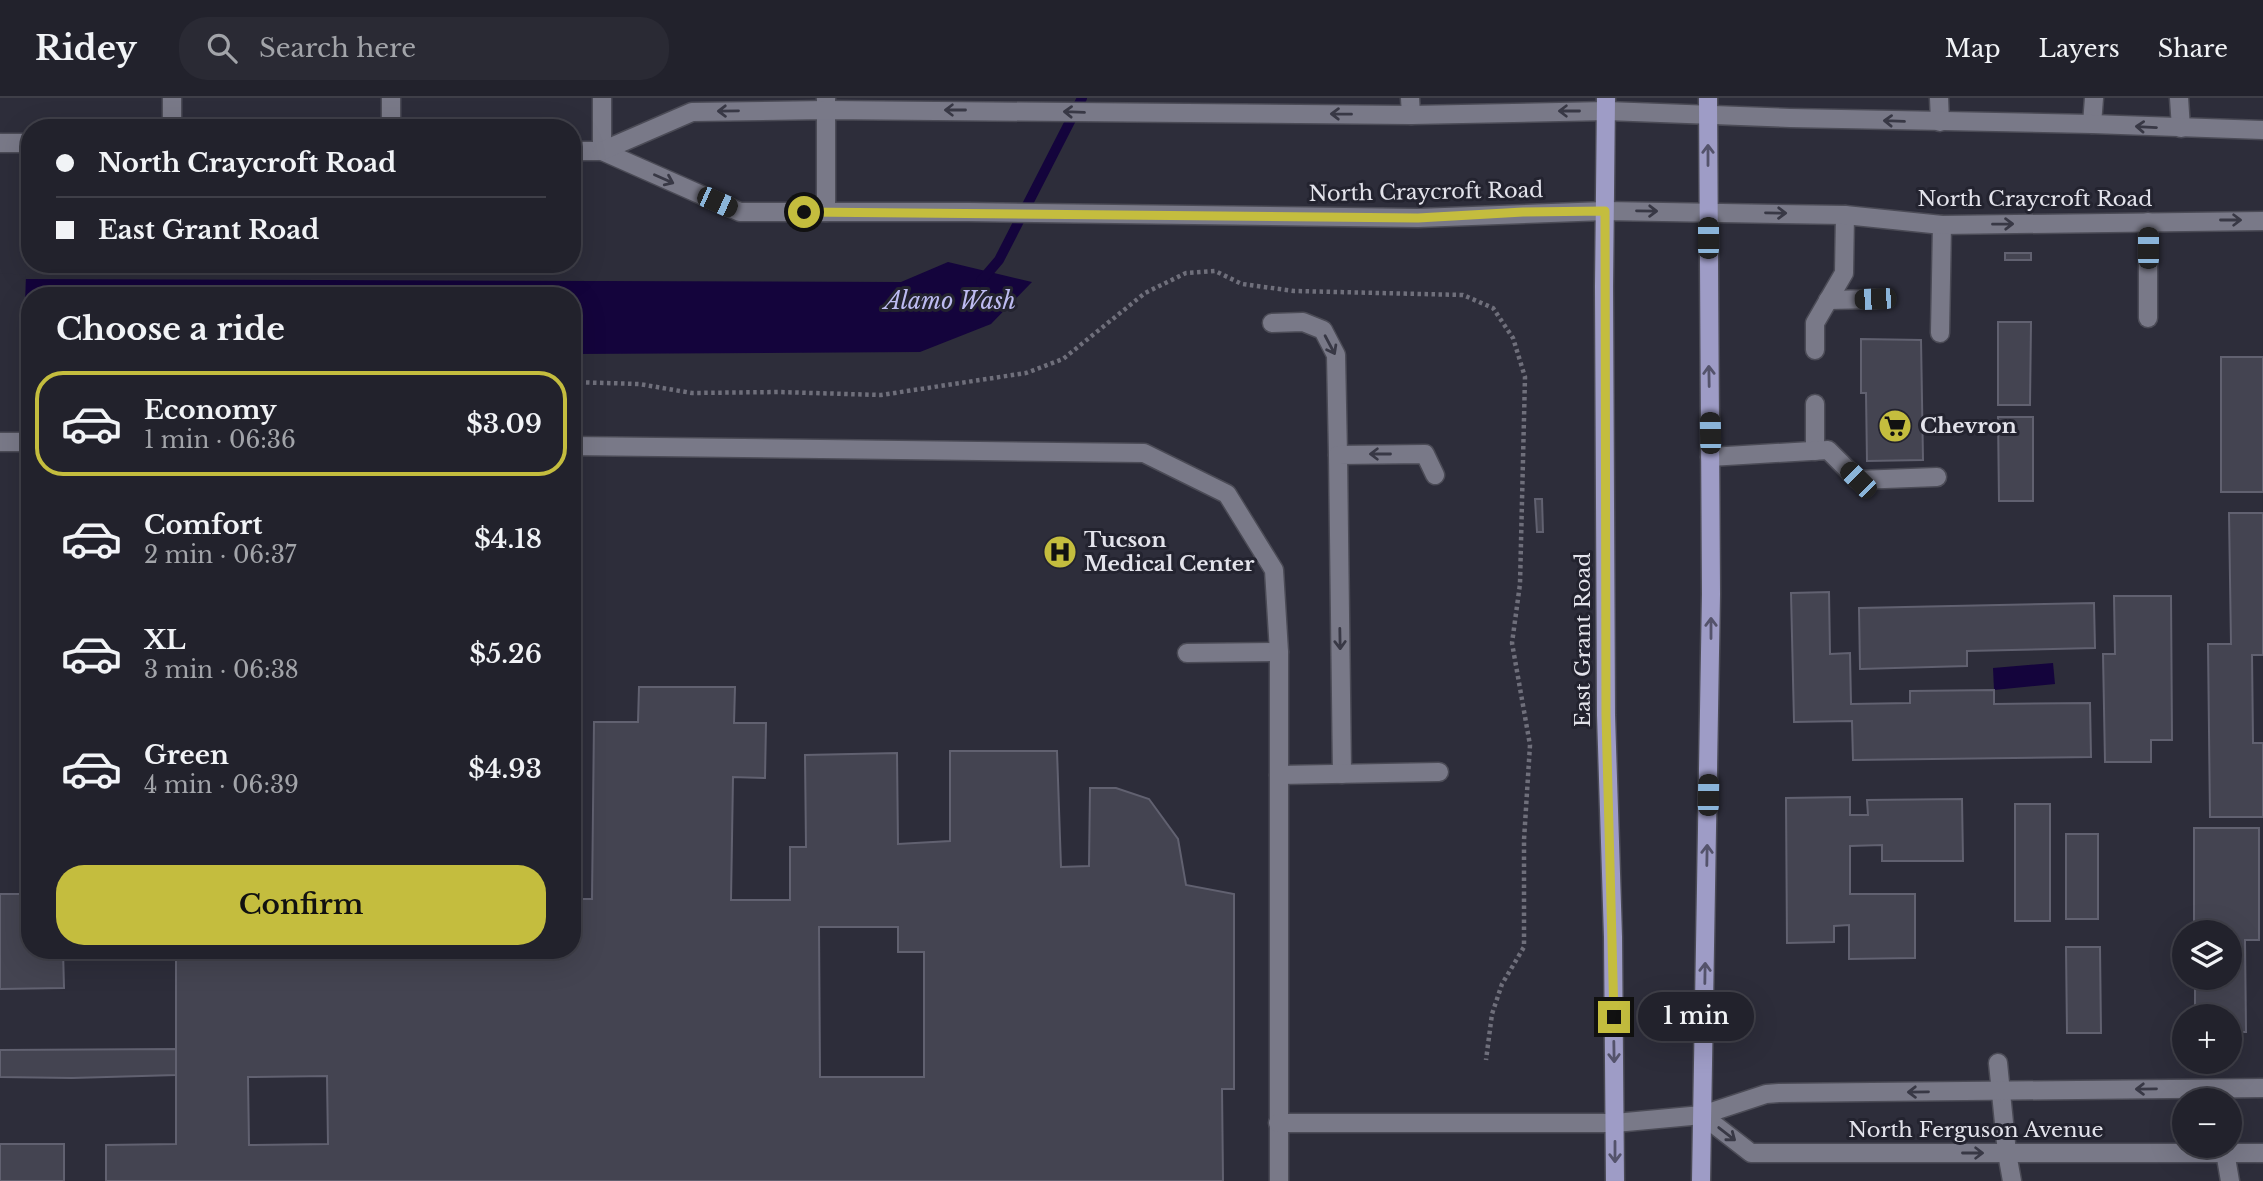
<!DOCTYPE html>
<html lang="en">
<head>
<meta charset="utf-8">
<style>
  :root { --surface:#22222c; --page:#2a2a34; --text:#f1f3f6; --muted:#a2a4a9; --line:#3f3f48; --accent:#c4bd3e }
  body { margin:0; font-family:"Libre Baskerville",serif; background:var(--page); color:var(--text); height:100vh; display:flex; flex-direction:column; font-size:26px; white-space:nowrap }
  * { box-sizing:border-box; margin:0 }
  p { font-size:23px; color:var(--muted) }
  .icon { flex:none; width:38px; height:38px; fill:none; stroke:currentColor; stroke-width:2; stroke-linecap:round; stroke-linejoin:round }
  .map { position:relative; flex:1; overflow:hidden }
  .details { position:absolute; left:21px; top:189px; width:560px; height:672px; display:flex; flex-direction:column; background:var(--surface); border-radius:28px; box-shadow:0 7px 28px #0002,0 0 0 2px var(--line) }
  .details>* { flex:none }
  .banner { position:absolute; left:21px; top:21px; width:560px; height:154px; border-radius:28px; box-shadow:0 7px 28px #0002,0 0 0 2px var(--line); display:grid; align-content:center; height:154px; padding:0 35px; background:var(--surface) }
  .controls { position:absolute; left:2172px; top:822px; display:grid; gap:14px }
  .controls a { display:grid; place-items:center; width:70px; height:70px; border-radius:50%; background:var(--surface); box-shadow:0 7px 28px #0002,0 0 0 2px var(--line); font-size:35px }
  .end { position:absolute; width:32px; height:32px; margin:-16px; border:9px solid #c4bd3e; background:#111; box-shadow:0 0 0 4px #111 }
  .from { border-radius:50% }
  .bubble { position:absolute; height:49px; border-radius:24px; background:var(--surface); box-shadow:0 7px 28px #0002,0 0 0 2px var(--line); font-size:23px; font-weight:600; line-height:49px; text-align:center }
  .car { position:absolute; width:21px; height:42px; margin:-21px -10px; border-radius:9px; box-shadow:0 0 5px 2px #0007; background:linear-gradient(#222 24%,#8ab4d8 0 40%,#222 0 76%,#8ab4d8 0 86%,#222 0) }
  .banner b { display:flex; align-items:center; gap:24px; height:66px; font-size:26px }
  .banner b+b { border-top:2px solid var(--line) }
  .banner i { width:18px; height:18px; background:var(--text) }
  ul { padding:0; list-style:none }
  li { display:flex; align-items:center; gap:21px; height:105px; margin:0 14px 10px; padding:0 21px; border:4px solid transparent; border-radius:28px }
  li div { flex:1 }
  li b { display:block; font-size:26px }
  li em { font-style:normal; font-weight:600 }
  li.on { border-color:var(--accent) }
  li>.icon { width:63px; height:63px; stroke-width:1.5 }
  h2 { padding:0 35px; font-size:32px; line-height:84px }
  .button { display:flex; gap:14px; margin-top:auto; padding:14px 35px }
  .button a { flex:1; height:80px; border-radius:28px; background:var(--accent); color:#111; font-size:28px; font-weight:600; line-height:80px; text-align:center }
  header { display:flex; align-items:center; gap:42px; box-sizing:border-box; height:98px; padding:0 35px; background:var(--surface); border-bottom:2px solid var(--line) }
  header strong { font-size:33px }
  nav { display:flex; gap:38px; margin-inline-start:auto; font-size:24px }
  .search { width:490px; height:63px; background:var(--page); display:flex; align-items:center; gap:18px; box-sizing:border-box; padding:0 24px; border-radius:28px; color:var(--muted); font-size:26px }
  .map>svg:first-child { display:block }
  .water { fill:#14043c }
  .pier { fill:#2d2d3a }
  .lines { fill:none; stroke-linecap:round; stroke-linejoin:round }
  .stream { stroke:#14043c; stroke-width:10 }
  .building { fill:#444451; stroke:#616170; stroke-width:2; fill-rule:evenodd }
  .service-casing { stroke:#4b4b56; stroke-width:21 }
  .minor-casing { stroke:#4b4b56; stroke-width:21 }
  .secondary-casing { stroke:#4b4b56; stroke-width:21 }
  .primary-casing { stroke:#4b4b56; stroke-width:21 }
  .path { stroke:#6f6f7b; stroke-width:4.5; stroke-dasharray:3.5 3.5; stroke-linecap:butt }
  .service { stroke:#797988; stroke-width:18 }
  .minor { stroke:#797988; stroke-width:18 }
  .secondary { stroke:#797988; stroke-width:18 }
  .primary { stroke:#9e9cc6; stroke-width:18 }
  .oneway { stroke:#383845 }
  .oneway2 { stroke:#54536b }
  .route { stroke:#c4bd3e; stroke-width:9 }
  .labels { text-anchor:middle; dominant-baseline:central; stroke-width:6; stroke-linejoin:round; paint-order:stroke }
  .street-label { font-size:21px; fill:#e3e3eb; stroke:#23232f }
  .poi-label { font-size:21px; font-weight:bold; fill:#e3e3eb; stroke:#23232f; text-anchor:start }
  .water-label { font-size:23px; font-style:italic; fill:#bdbbf1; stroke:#23232f }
</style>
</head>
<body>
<header>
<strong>Ridey</strong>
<div class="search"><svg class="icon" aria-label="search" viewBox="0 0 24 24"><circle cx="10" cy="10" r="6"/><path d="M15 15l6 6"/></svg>Search here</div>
<nav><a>Map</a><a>Layers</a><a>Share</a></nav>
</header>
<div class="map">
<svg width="2263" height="1083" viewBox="0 0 2263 1083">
  <rect width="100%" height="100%" fill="#2d2d3a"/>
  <!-- water -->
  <g class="water">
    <path d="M948 164 1032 184 991 226 920 254 572 256V198H30V258L17 259 0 178 15 181 901 184Z"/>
    <path d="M2053 565 2055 586 1994 592 1993 570Z"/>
  </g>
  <!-- pier -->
  <path class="pier" d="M0 175 26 177 23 262H0Z"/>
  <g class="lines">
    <!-- stream -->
    <path class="stream" d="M981 183 999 162 1082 0"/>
  </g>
  <!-- building -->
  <g class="building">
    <rect x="2005" y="155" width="26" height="7"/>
    <path d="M1998 224H2031L2030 307H1998Z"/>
    <path d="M1861 241 1921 242 1923 362 1867 363 1866 295H1861Z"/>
    <rect x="2221" y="259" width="42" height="135"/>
    <path d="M1998 319H2033V403H1999Z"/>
    <path d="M1535 401H1542L1543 434H1537Z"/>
    <path d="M2229 415H2263V557H2252L2253 645H2263V719H2210L2208 546H2231Z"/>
    <path d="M1829 494 1830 556 1850 555 1851 606 1910 605V593L1994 592V606L2090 605 2091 659 1853 662 1852 623 1794 624 1791 495Z"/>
    <path d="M2114 498H2171L2172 642H2151V664H2105L2103 556H2115Z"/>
    <path d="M2094 505 2095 550 1967 553V568L1860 571 1859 510Z"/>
    <path d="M639 589H735L734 625H766L765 680 733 679 731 802H790V749H806L805 657 897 655 898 746 950 743V653H1057L1061 769 1089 768 1090 690H1116L1149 701 1178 741 1186 787 1234 796V991H1222L1223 1083H106V1047L176 1046V852H572V801H592L594 624H638ZM819 829H898V854H924V979H820ZM327 978 328 1046 249 1047 248 979Z"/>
    <path d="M1850 699V717H1868L1867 702 1962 701 1963 763H1882V747L1850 748V796H1915V860L1849 861V827L1834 828V844L1787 845 1786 700Z"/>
    <rect x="2015" y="706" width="35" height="117"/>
    <path d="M2194 730H2259V842H2245L2246 934H2230V919H2195V880H2230V835H2194Z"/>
    <rect x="2066" y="736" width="32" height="85"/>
    <path d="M0 796H30V852H63L64 890 0 891Z"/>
    <path d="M2066 849H2100L2101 935H2067Z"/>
    <path d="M176 951V977L72 980 0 979V952Z"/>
    <rect x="0" y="1046" width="64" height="37"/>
  </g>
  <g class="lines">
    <defs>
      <g id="service">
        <path d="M602 0V53"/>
        <path d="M1410 0 1411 17"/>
        <path d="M1939 0 1940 24"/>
        <path d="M2179 0 2181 30"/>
        <path d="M2092 26 2094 0"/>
        <path d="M172 30V0"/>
        <path d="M1828 202 1875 201"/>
        <path d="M2148 220V124"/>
        <path d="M1272 225 1303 224 1323 232 1336 257 1338 357"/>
        <path d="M1940 235 1942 127"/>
        <path d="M1815 252V225L1844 175 1845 117"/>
        <path d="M1815 306V353"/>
        <path d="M1710 359 1828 352 1858 382 1937 379"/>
        <path d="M1187 555 1279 554"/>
        <path d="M1342 676 1338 357 1425 356 1435 377"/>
        <path d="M1279 677 1439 674"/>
        <path d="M1998 965 2007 1055 2012 1083"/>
      </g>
      <g id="minor">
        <path d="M391 0V30"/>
        <path d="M826 0V114"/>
        <path d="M0 344H30"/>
        <path d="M572 348 1144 355 1227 396 1274 472 1279 554V1083"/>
        <path d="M2263 990 1779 995 1766 996 1702 1017 1751 1055H2263"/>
        <path d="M1278 1025H1615L1702 1017"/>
        <path d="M2224 1048 2230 1083"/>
      </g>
      <g id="secondary">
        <path d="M0 45H30"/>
        <path d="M572 53H602L740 114H968L1418 120 1605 113 1845 117 1942 127 2263 123"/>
        <path d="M602 53 692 14 826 12 1411 17 1607 13 1790 20 2092 26 2263 32"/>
      </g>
      <g id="primary">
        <path d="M1606 0 1604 189 1606 617 1613 839 1615 1083"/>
        <path d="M1701 1083 1711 496 1708 0"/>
      </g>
    </defs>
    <!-- service casing -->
    <use href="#service" class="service-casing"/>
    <!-- minor casing -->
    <use href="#minor" class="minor-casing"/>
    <!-- secondary casing -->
    <use href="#secondary" class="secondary-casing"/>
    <!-- primary casing -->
    <use href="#primary" class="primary-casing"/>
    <!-- path -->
    <path class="path" d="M572 284 639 286 692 295 778 294 881 297 1026 275 1063 261 1145 195 1186 175 1215 173 1242 186 1294 193 1463 197 1493 210 1513 240 1525 279 1520 486 1512 545 1530 647 1524 742V849L1502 886 1492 916 1486 962"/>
    <!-- service -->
    <use href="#service" class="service"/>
    <!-- minor -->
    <use href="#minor" class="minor"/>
    <!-- secondary -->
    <use href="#secondary" class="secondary"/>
    <!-- primary -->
    <use href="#primary" class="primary"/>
  </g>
  <!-- one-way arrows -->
  <defs><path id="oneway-shaft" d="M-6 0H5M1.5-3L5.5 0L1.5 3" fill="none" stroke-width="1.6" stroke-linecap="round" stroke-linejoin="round" transform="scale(1.75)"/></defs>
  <g class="oneway">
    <use href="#oneway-shaft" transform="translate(955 12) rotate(-180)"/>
    <use href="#oneway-shaft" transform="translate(728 13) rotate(179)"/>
    <use href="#oneway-shaft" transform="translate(1569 13) rotate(180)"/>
    <use href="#oneway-shaft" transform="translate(1074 14) rotate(-178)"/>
    <use href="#oneway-shaft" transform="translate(1341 16) rotate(-179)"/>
    <use href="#oneway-shaft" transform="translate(1894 23) rotate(-178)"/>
    <use href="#oneway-shaft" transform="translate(2146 29) rotate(-177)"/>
    <use href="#oneway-shaft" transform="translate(664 81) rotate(24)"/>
    <use href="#oneway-shaft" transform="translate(1647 113) rotate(1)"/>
    <use href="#oneway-shaft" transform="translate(1776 115) rotate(1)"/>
    <use href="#oneway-shaft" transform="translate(2231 122)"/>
    <use href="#oneway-shaft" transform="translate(2003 126) rotate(-1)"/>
    <use href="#oneway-shaft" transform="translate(1330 247) rotate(62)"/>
    <use href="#oneway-shaft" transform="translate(1380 356) rotate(180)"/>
    <use href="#oneway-shaft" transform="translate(1340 541) rotate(89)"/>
    <use href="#oneway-shaft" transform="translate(2146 991) rotate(179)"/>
    <use href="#oneway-shaft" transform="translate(1918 994) rotate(179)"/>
    <use href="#oneway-shaft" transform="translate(1727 1036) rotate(38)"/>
    <use href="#oneway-shaft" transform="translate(1973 1055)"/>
  </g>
  <g class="oneway2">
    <use href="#oneway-shaft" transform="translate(1708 57) rotate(-90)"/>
    <use href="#oneway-shaft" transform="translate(1709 278) rotate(-91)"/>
    <use href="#oneway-shaft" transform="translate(1711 530) rotate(-90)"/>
    <use href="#oneway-shaft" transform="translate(1707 757) rotate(-89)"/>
    <use href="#oneway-shaft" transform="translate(1705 875) rotate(-89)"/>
    <use href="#oneway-shaft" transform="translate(1614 954) rotate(89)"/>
    <use href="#oneway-shaft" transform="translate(1615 1054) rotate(90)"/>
  </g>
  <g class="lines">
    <!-- route -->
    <path class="route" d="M804 114 1418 120 1523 114 1605 113 1606 617 1614 919"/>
  </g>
  <!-- icons -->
  <defs>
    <symbol id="supermarket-disc" viewBox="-11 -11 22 22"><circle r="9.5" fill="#c4bd3e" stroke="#23232f"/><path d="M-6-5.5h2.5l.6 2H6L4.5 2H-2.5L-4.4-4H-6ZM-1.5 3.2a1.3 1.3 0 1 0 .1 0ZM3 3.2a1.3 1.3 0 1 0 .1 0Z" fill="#111"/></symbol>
    <symbol id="hospital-disc" viewBox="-11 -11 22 22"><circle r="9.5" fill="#c4bd3e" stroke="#23232f"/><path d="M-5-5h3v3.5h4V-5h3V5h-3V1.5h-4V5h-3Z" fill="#111"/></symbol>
  </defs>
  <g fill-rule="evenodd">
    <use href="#supermarket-disc" x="1876" y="309" width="38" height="38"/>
    <use href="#hospital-disc" x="1041" y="435" width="38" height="38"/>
  </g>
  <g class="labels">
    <!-- street labels -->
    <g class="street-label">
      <text transform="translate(1426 94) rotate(-1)">North Craycroft Road</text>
      <text x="2035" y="101">North Craycroft Road</text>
      <text transform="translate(1583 542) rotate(-90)">East Grant Road</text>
      <text x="1976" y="1032">North Ferguson Avenue</text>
    </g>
    <!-- poi labels -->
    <g class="poi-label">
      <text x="1920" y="328">Chevron</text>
      <text x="1084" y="442">Tucson<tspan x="1084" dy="24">Medical Center</tspan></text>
    </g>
    <!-- water labels -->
    <g class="water-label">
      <text x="950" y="203">Alamo Wash</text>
    </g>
  </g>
</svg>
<div class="controls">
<a><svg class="icon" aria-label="layers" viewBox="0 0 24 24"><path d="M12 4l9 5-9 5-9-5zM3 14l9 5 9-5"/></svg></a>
<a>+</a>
<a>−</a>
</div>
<i class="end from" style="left:804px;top:114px"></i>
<i class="end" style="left:1614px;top:919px"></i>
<div class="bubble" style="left:1638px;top:894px;width:116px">1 min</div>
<i class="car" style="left:717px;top:104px;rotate:114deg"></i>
<i class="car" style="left:1708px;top:140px;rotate:0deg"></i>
<i class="car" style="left:2148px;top:150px;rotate:0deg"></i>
<i class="car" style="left:1875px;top:201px;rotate:268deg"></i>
<i class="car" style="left:1710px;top:335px;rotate:359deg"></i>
<i class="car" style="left:1858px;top:382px;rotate:315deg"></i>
<i class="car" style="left:1708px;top:697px;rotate:1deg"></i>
<div class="banner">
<b><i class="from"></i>North Craycroft Road</b>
<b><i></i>East Grant Road</b>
</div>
<section class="details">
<h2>Choose a ride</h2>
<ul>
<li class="on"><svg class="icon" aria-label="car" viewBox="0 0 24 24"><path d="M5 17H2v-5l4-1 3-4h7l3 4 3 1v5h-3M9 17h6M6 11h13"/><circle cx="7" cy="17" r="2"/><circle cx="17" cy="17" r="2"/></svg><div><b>Economy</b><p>1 min · 06:36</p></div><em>$3.09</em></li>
<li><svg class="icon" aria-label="car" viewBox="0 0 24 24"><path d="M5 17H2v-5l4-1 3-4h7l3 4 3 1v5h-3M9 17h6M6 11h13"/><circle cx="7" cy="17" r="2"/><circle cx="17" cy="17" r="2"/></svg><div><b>Comfort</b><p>2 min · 06:37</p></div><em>$4.18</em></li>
<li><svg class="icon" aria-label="car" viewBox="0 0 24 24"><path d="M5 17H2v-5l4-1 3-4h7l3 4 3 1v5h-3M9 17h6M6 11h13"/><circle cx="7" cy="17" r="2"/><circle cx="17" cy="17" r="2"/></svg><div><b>XL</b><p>3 min · 06:38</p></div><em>$5.26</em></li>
<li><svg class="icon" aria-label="car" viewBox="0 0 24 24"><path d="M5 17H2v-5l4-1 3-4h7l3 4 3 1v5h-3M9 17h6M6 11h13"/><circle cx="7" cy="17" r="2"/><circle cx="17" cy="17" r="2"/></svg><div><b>Green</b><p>4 min · 06:39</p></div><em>$4.93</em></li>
</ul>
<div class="button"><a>Confirm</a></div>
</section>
</div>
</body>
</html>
